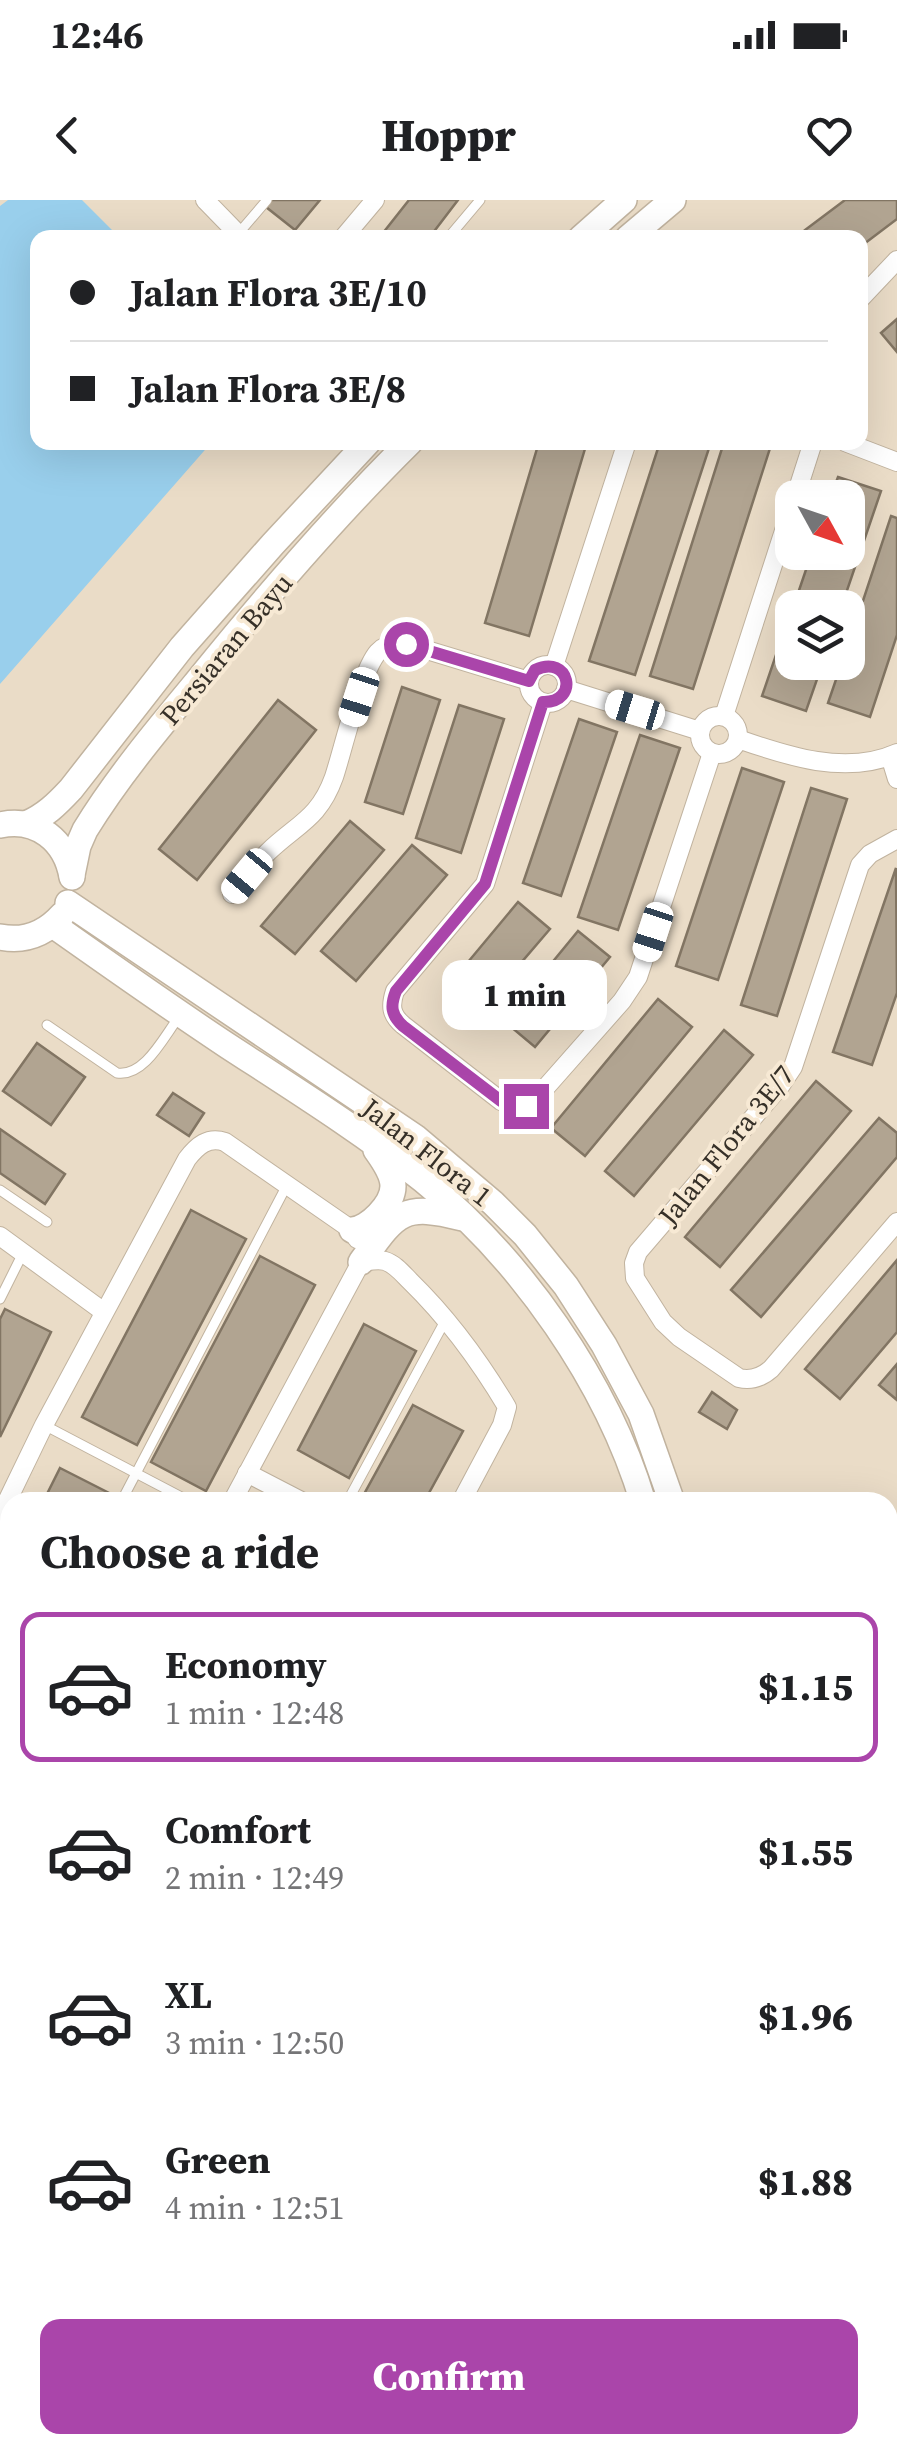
<!DOCTYPE html>
<html lang="en">
<head>
<meta charset="utf-8">
<style>
  :root { --surface:#fff; --page:#f6f6f6; --text:#202124; --muted:#757577; --line:#e0e0e0; --accent:#aa45aa }
  body { margin:0; font-family:"Source Serif 4",serif; background:var(--page); color:var(--text); height:100vh; display:flex; flex-direction:column; font-size:38px; white-space:nowrap }
  * { box-sizing:border-box; margin:0 }
  p { font-size:32px; color:var(--muted) }
  .icon { flex:none; width:55px; height:55px; fill:none; stroke:currentColor; stroke-width:2; stroke-linecap:round; stroke-linejoin:round }
  .map { position:relative; flex:1; overflow:hidden }
  .panel { position:absolute; left:0px; top:1292px; width:898px; height:962px; display:flex; flex-direction:column; background:var(--surface); border-radius:30px 30px 0 0; box-shadow:0 10px 40px #0002 }
  .panel>* { flex:none }
  .guide { position:absolute; left:30px; top:30px; width:838px; height:220px; border-radius:20px; box-shadow:0 10px 40px #0002; display:grid; align-content:center; height:220px; padding:0 40px; background:var(--surface) }
  .needle { width:65px; rotate:130deg }
  .fabs { position:absolute; left:775px; top:280px; display:grid; gap:20px }
  .fabs a { display:grid; place-items:center; width:90px; height:90px; border-radius:20px; background:var(--surface); box-shadow:0 10px 40px #0002; font-size:50px }
  .end { position:absolute; width:45px; height:45px; margin:-22px; border:12px solid #aa45aa; background:#fff; box-shadow:0 0 0 5px #fff }
  .from { border-radius:50% }
  .bubble { position:absolute; height:70px; border-radius:20px; background:var(--surface); box-shadow:0 10px 40px #0002; font-size:32px; font-weight:800; line-height:70px; text-align:center }
  .car { position:absolute; width:30px; height:60px; margin:-30px -15px; border-radius:12px; box-shadow:0 0 8px 2px #0007; background:linear-gradient(#fff 24%,#345 0 40%,#fff 0 76%,#345 0 86%,#fff 0) }
  .guide b { display:flex; align-items:center; gap:35px; height:95px; font-size:38px }
  .guide b+b { border-top:2px solid var(--line) }
  .guide i { width:25px; height:25px; background:var(--text) }
  ul { padding:0; list-style:none }
  li { display:flex; align-items:center; gap:30px; height:150px; margin:0 20px 15px; padding:0 20px; border:5px solid transparent; border-radius:20px }
  li div { flex:1 }
  li b { display:block; font-size:38px }
  li em { font-style:normal; font-weight:800 }
  li.active { border-color:var(--accent) }
  li>.icon { width:90px; height:90px; stroke-width:1.5 }
  h2 { padding:0 40px; font-size:45px; line-height:120px }
  .primary-button { display:flex; gap:20px; margin-top:auto; padding:20px 40px }
  .primary-button a { flex:1; height:115px; border-radius:20px; background:var(--accent); color:#fff; font-size:40px; font-weight:800; line-height:115px; text-align:center }
  .status { display:flex; justify-content:space-between; align-items:center; height:70px; padding:0 50px; background:var(--surface); direction:ltr }
  .status svg { height:28px; fill:currentColor }
  header { display:flex; justify-content:space-between; align-items:center; height:130px; padding:0 40px; background:var(--surface); font-size:45px; font-weight:800 }
  .map>svg:first-child { display:block }
  .water { fill:#99cfec }
  .building { fill:#b1a491; stroke:#827563; stroke-width:2.5 }
  .lines { fill:none; stroke-linecap:round; stroke-linejoin:round }
  .lane-casing { stroke:#c1b39f; stroke-width:11 }
  .street-casing { stroke:#c1b39f; stroke-width:20 }
  .secondary-casing { stroke:#c1b39f; stroke-width:28 }
  .path { stroke:#9f9484; stroke-width:4; stroke-dasharray:2.5 8; stroke-linecap:butt }
  .lane { stroke:#fff; stroke-width:9 }
  .street { stroke:#fff; stroke-width:18 }
  .secondary { stroke:#fff; stroke-width:25 }
  .route { stroke:#aa45aa; stroke-width:12 }
  .labels { text-anchor:middle; dominant-baseline:central; stroke-width:8; stroke-linejoin:round; paint-order:stroke }
  .street-label { font-size:28px; fill:#363028; stroke:#f7e9d4 }
</style>
</head>
<body>
<div class="status"><b>12:46</b><svg viewBox="0 0 49 12"><path d="M0 12V9h3v3zM5 12V6h3v6zM10 12V3h3v9zM15 12V0h3v12zM26 1h20v11H26zM47 4h2v5h-2z"/></svg></div>
<header><svg class="icon" aria-label="back" viewBox="0 0 24 24"><path d="M15 5l-7 7 7 7"/></svg>Hoppr<svg class="icon" aria-label="heart" viewBox="0 0 24 24"><path d="M12 20l-8-8c-3-5 5-10 8-4 3-6 11-1 8 4z"/></svg></header>
<div class="map">
<svg width="897" height="2253" viewBox="0 0 897 2253">
  <rect width="100%" height="100%" fill="#eadcc7"/>
  <!-- water -->
  <path class="water" d="M8 0H82L119 37 38 38V242L211 243 0 484V6Z"/>
  <!-- building -->
  <g class="building">
    <path d="M272 0H320L295 30 266 7Z"/>
    <path d="M409 0H458L429 38H379Z"/>
    <path d="M845 0H897V19L860 47V38H810L805 30Z"/>
    <path d="M897 119V152L881 133Z"/>
    <path d="M539 242H587L529 436 485 423Z"/>
    <path d="M660 242H711L635 475 589 461Z"/>
    <path d="M724 242H772L693 489 650 476Z"/>
    <path d="M838 277 881 291 841 408H793L812 352H848V298H830Z"/>
    <path d="M891 316 897 318V435L870 517 828 503 842 462H848V446Z"/>
    <path d="M792 408V462H823L806 511 762 496Z"/>
    <path d="M402 487 440 500 403 614 365 602Z"/>
    <path d="M278 500 316 530 197 680 159 649Z"/>
    <path d="M459 505 504 519 461 653 416 638Z"/>
    <path d="M579 519 617 532 561 696 523 683Z"/>
    <path d="M640 535 680 548 618 730 578 717Z"/>
    <path d="M742 568 784 582 718 780 676 766Z"/>
    <path d="M811 588 847 599 777 816 741 805Z"/>
    <path d="M350 621 384 650 295 754 261 726Z"/>
    <path d="M412 645 447 675 356 781 321 751Z"/>
    <path d="M896 668 897 793 872 865 833 852Z"/>
    <path d="M518 702 550 729 484 806 453 780Z"/>
    <path d="M578 731 610 757 535 847 504 821Z"/>
    <path d="M658 799 692 827 585 956 551 928Z"/>
    <path d="M724 830 753 855 634 996 605 971Z"/>
    <path d="M37 843 85 877 51 925 3 891Z"/>
    <path d="M816 881 851 911 720 1067 685 1037Z"/>
    <path d="M173 893 204 913 189 936 157 915Z"/>
    <path d="M879 918 897 933V957L761 1117 731 1090Z"/>
    <path d="M0 929 65 974 45 1004 0 973Z"/>
    <path d="M191 1010 246 1039 137 1245 82 1217Z"/>
    <path d="M260 1056 315 1085 206 1291 151 1262Z"/>
    <path d="M897 1060V1132L840 1199 805 1169Z"/>
    <path d="M5 1109 51 1132 0 1237V1119Z"/>
    <path d="M364 1124 416 1151 349 1278 298 1250Z"/>
    <path d="M897 1164V1200L879 1185Z"/>
    <path d="M712 1192 737 1210 727 1229 699 1212Z"/>
    <path d="M413 1205 463 1231 424 1302H375L363 1296Z"/>
    <path d="M60 1268 113 1295 109 1302H43Z"/>
    <path d="M10 1367V1468L0 1463V1387Z"/>
    <path d="M4 1571 10 1573V1712L0 1746V1584Z"/>
    <path d="M897 1676V1805L888 1802V1710Z"/>
    <rect x="888" y="2033" width="9" height="173"/>
  </g>
  <g class="lines">
    <defs>
      <g id="lane">
        <path d="M238 34 267 0"/>
        <path d="M448 38 480 0"/>
        <path d="M47 825 117 873C145 877 164 836 179 817"/>
        <path d="M0 990 47 1022"/>
        <path d="M0 1099 23 1053"/>
        <path d="M44 1225 191 1302"/>
        <path d="M121 1302 287 985"/>
        <path d="M347 1302 445 1121"/>
        <path d="M888 1504 897 1511"/>
      </g>
      <g id="street">
        <path d="M205 0 242 38"/>
        <path d="M343 38 375 0"/>
        <path d="M860 99 897 60"/>
        <path d="M845 242 897 262"/>
        <path d="M795 298 813 242"/>
        <circle cx="548" cy="484" r="19"/>
        <path d="M554 466 627 242"/>
        <path d="M566 489 700 531"/>
        <path d="M543 503 485 684 395 791C390 806 391 815 403 825L501 901C512 907 521 910 532 903L622 801 638 777 712 553"/>
        <circle cx="719" cy="535" r="19"/>
        <path d="M724 516 792 306"/>
        <path d="M738 539C787 556 846 576 897 553"/>
        <path d="M890 556 897 579"/>
        <path d="M897 639 870 654 860 665 793 867 781 885 638 1052 634 1063 635 1078 663 1122 679 1137 739 1178C752 1181 762 1177 771 1169L897 1022"/>
        <path d="M232 694C244 680 255 665 268 652 297 624 319 619 334 577 343 550 361 471 378 452 386 444 395 442 407 444L529 481"/>
        <path d="M0 1036 104 1112"/>
        <path d="M361 1062C369 1061 378 1059 385 1061 395 1064 403 1074 410 1081 449 1119 479 1160 507 1207L502 1225 461 1302"/>
        <path d="M247 1273 303 1302"/>
        <path d="M232 1302 361 1062"/>
        <path d="M0 1316 44 1225 187 959C197 946 208 936 225 942L352 1030 357 1039"/>
        <path d="M0 1525 10 1530"/>
        <path d="M888 1645 897 1613"/>
        <path d="M0 1854 10 1812"/>
        <path d="M776 2245 777 2253"/>
        <path d="M868 2253 897 2248"/>
      </g>
      <g id="secondary">
        <path d="M581 38 624 0"/>
        <path d="M628 38 673 0"/>
        <path d="M26 624C45 616 57 604 71 589L182 447 273 344 368 242"/>
        <path d="M0 625C37 617 66 641 72 677"/>
        <path d="M72 675 78 646 85 630C117 578 157 530 196 483 263 400 333 318 410 242"/>
        <path d="M68 703 415 937 493 1003 525 1035 566 1086 604 1145 641 1214 672 1302"/>
        <path d="M53 725C111 766 169 807 228 846 294 889 361 931 423 980 521 1059 607 1182 643 1302"/>
        <path d="M0 737C25 742 45 734 62 715"/>
        <path d="M352 1030C369 1029 393 1004 393 986 393 973 383 960 376 950"/>
        <path d="M361 1062C396 1014 401 1002 462 1018"/>
        <path d="M888 1346 897 1344"/>
        <path d="M888 1370 897 1368"/>
        <path d="M562 2245 563 2253"/>
        <path d="M605 2245 606 2253"/>
        <path d="M14 2253 37 2252"/>
      </g>
    </defs>
    <!-- lane casing -->
    <use href="#lane" class="lane-casing"/>
    <!-- street casing -->
    <use href="#street" class="street-casing"/>
    <!-- secondary casing -->
    <use href="#secondary" class="secondary-casing"/>
    <!-- path -->
    <g class="path">
      <path d="M888 1822 897 1824"/>
      <path d="M888 1921 897 1895"/>
      <path d="M888 1998H897"/>
    </g>
    <!-- lane -->
    <use href="#lane" class="lane"/>
    <!-- street -->
    <use href="#street" class="street"/>
    <!-- secondary -->
    <use href="#secondary" class="secondary"/>
  </g>
  <g class="lines">
    <!-- route -->
    <path class="route" d="M406 444 529 481 535 470C570 453 580 503 543 502L485 684 396 791C390 806 391 815 403 826L501 901 514 907 526 906"/>
  </g>
  <g class="labels">
    <!-- street labels -->
    <g class="street-label">
      <text transform="translate(226 449) rotate(-50)">Persiaran Bayu</text>
      <text transform="translate(726 945) rotate(-51)">Jalan Flora 3E/7</text>
      <text transform="translate(427 952) rotate(38)">Jalan Flora 1</text>
    </g>
  </g>
</svg>
<div class="fabs">
<a><svg class="needle" viewBox="-14 -14 28 28"><path d="M0-13l5 13h-10z" fill="#e53935"/><path d="M0 13l5-13h-10z" fill="#757577"/></svg></a>
<a><svg class="icon" aria-label="layers" viewBox="0 0 24 24"><path d="M12 4l9 5-9 5-9-5zM3 14l9 5 9-5"/></svg></a>
</div>
<i class="end from" style="left:406px;top:444px"></i>
<i class="end" style="left:526px;top:906px"></i>
<div class="bubble" style="left:442px;top:760px;width:165px">1 min</div>
<i class="car" style="left:359px;top:497px;rotate:198deg"></i>
<i class="car" style="left:635px;top:510px;rotate:287deg"></i>
<i class="car" style="left:247px;top:676px;rotate:220deg"></i>
<i class="car" style="left:653px;top:732px;rotate:198deg"></i>
<div class="guide">
<b><i class="from"></i>Jalan Flora 3E/10</b>
<b><i></i>Jalan Flora 3E/8</b>
</div>
<section class="panel">
<h2>Choose a ride</h2>
<ul>
<li class="active"><svg class="icon" aria-label="car" viewBox="0 0 24 24"><path d="M5 17H2v-5l4-1 3-4h7l3 4 3 1v5h-3M9 17h6M6 11h13"/><circle cx="7" cy="17" r="2"/><circle cx="17" cy="17" r="2"/></svg><div><b>Economy</b><p>1 min · 12:48</p></div><em>$1.15</em></li>
<li><svg class="icon" aria-label="car" viewBox="0 0 24 24"><path d="M5 17H2v-5l4-1 3-4h7l3 4 3 1v5h-3M9 17h6M6 11h13"/><circle cx="7" cy="17" r="2"/><circle cx="17" cy="17" r="2"/></svg><div><b>Comfort</b><p>2 min · 12:49</p></div><em>$1.55</em></li>
<li><svg class="icon" aria-label="car" viewBox="0 0 24 24"><path d="M5 17H2v-5l4-1 3-4h7l3 4 3 1v5h-3M9 17h6M6 11h13"/><circle cx="7" cy="17" r="2"/><circle cx="17" cy="17" r="2"/></svg><div><b>XL</b><p>3 min · 12:50</p></div><em>$1.96</em></li>
<li><svg class="icon" aria-label="car" viewBox="0 0 24 24"><path d="M5 17H2v-5l4-1 3-4h7l3 4 3 1v5h-3M9 17h6M6 11h13"/><circle cx="7" cy="17" r="2"/><circle cx="17" cy="17" r="2"/></svg><div><b>Green</b><p>4 min · 12:51</p></div><em>$1.88</em></li>
</ul>
<div class="primary-button"><a>Confirm</a></div>
</section>
</div>
</body>
</html>
